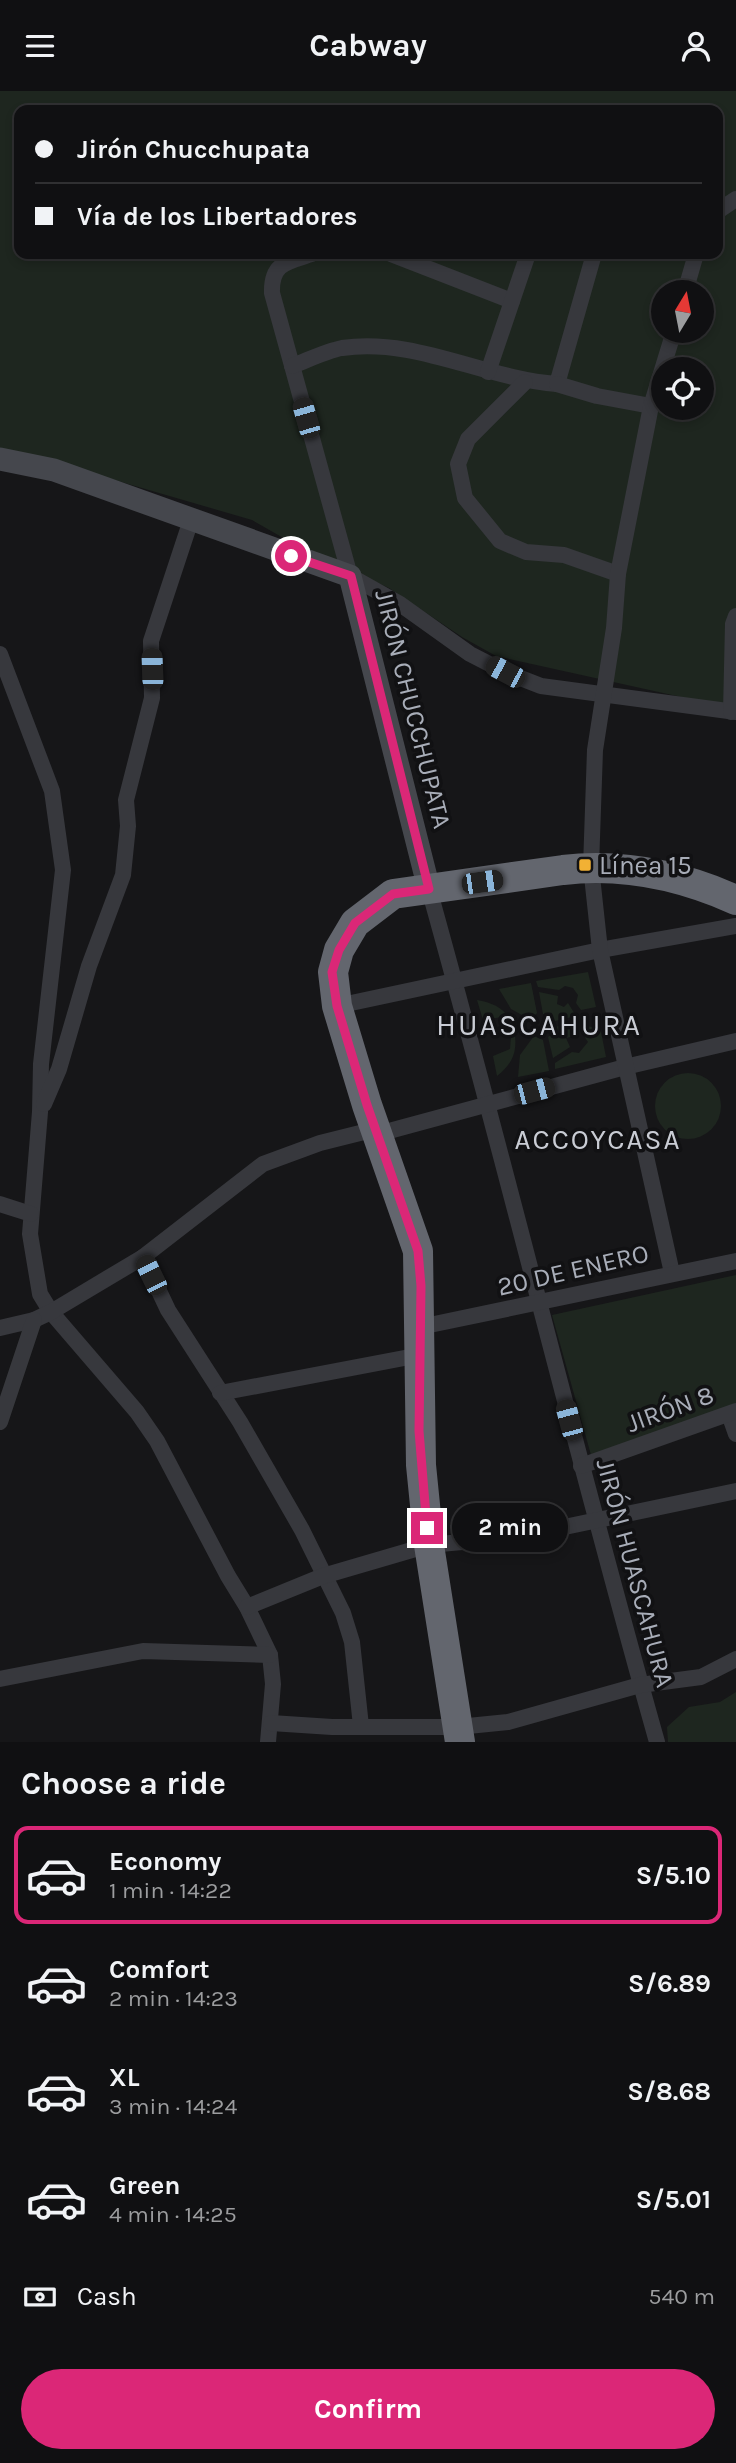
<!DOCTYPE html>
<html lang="en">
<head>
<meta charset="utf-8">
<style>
  :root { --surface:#101012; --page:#19191b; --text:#f1f3f6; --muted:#9c9d9f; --line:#303032; --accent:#db2777 }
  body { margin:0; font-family:Karla,sans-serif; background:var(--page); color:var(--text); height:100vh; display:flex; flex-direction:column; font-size:26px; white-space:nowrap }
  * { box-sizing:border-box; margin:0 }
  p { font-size:23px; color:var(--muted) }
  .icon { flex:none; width:38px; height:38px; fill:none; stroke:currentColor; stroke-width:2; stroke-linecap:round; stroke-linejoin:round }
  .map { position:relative; height:1651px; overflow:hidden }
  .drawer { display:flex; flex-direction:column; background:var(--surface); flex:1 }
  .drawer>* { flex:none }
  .top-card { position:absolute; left:14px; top:14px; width:709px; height:154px; border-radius:14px; box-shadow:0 4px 10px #0003,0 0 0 2px var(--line); display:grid; align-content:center; height:154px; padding:0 21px; background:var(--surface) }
  .needle { width:46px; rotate:10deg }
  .buttons { position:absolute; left:651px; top:189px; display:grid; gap:14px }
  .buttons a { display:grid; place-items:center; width:63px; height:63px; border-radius:50%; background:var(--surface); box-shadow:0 4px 10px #0003,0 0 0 2px var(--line); font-size:35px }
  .end { position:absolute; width:32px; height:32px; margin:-16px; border:9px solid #db2777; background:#fff; box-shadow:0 0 0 4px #fff }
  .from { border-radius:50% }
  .bubble { position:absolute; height:49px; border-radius:24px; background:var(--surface); box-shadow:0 4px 10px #0003,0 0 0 2px var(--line); font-size:23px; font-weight:700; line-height:49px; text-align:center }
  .car { position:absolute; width:21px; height:42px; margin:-21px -10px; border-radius:9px; box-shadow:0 0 5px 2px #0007; background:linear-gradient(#222 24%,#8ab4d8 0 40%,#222 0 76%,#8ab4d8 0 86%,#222 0) }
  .top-card b { display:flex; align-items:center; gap:24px; height:66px; font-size:26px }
  .top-card b+b { border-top:2px solid var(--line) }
  .top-card i { width:18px; height:18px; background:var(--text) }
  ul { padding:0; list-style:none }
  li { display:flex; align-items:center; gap:21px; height:98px; margin:0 14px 10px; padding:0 7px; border:4px solid transparent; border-radius:14px }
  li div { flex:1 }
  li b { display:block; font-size:26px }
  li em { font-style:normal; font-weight:700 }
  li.on { border-color:var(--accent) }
  li>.icon { width:63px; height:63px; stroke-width:1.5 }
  h2 { padding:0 21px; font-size:32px; line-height:84px }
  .pay { display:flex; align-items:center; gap:18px; height:77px; padding:0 21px; font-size:26px }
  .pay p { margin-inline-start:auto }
  .action { display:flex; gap:14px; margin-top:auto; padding:14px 21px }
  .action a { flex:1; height:80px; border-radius:42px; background:var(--accent); color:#fff; font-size:28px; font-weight:700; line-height:80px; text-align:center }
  header { display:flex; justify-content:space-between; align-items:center; height:91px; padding:0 21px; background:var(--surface); font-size:32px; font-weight:700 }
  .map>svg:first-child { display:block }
  .green { fill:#1e261f; fill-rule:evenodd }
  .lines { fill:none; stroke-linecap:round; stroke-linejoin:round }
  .street { stroke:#37383d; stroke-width:16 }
  .secondary { stroke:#45474d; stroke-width:23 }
  .highway { stroke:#63666e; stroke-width:30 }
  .route { stroke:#db2777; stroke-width:9 }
  .poi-dot { fill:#f2b134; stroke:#111113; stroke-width:2.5 }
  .labels { text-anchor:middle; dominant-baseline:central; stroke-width:7; stroke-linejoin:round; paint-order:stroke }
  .street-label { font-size:26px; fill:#a8adb8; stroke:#111113 }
  .poi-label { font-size:26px; fill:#a8adb8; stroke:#111113; text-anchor:start }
  .neighbourhood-label { font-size:28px; letter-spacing:2px; fill:#c9ccd4; stroke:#111113 }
  .quarter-label { font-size:30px; letter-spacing:2px; fill:#c9ccd4; stroke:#111113 }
</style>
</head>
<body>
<header><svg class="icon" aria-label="menu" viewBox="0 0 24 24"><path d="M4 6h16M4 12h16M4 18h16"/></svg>Cabway<svg class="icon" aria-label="person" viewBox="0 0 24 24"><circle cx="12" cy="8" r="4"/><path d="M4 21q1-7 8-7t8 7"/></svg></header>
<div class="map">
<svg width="736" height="1651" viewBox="0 0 736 1651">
  <rect width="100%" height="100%" fill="#161618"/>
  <!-- green -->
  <g class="green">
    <path d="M0 0H736V615H722L496 565 462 546 389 497 294 453 252 429 80 379 0 363ZM19 19H718V163H19ZM663 201H702V240H663ZM663 278H702V317H663Z"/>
    <path d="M588 881 596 916 581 919 576 912 578 904 573 897 565 895 559 899 538 896 536 890Z"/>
    <path d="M531 892 537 922 531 929 511 918 499 898Z"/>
    <path d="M539 901 558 905 557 913 564 916 568 912 576 925 555 930 551 924 543 923Z"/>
    <path d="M477 909C495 912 508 919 514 937L510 938 502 926 483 929Z"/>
    <path d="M577 931 575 945 566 947 570 956 553 967 548 946 554 942 555 936Z"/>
    <path d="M599 931 606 966 555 978V972L572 961 579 962 588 951 582 942 583 934 592 936Z"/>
    <path d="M511 945H515C517 963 511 974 497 985L493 965 510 958Z"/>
    <path d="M534 945 543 949 549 980 518 986 520 964Z"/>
    <circle cx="688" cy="1015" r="33"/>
    <path d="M736 1184V1318L591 1364 552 1224Z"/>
    <path d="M736 1601V1651H668L667 1636 689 1616 720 1611Z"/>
  </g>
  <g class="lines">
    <!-- street -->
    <g class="street">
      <path d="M718 120 736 108"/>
      <path d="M312 163C287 171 271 172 272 202L350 485 400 513 470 563 505 581 541 595 736 621"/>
      <path d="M391 163 512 210"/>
      <path d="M685 201 696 163"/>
      <path d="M292 275C308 269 326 260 342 257 416 246 485 288 557 293L594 163"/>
      <path d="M488 281 528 163"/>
      <path d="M525 291 468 348 458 373 465 407 500 450 526 461 564 464 618 483"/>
      <path d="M557 293 597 305 651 315"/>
      <path d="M0 563 52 700 63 779 41 973 40 1021 30 1143 40 1203 51 1221 137 1321 157 1350 228 1485 247 1516 270 1564 273 1593 268 1651"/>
      <path d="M731 621 733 533 736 525"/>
      <path d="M429 798C508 1081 577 1368 657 1651"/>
      <path d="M337 915 600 859 736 835"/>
      <path d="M44 1013 59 978 89 875 123 784 128 735 126 709 152 607 151 550 192 426"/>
      <path d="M378 1043 625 976 736 950"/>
      <path d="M0 1113 31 1123"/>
      <path d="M143 1166 168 1219 240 1331 302 1439 343 1522 352 1551 361 1635"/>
      <path d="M672 1182 600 859 591 776 595 659 614 537 618 483 651 315 674 240"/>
      <path d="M420 1236 736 1170"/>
      <path d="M0 1237 34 1229 51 1221 143 1166 263 1073 320 1052 376 1038"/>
      <path d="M220 1302 420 1264"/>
      <path d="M729 1323 736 1343"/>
      <path d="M0 1331 34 1229"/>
      <path d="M581 1375 736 1320"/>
      <path d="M247 1516 323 1485 429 1454 517 1446 736 1400"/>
      <path d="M0 1588 143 1560 270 1564"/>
      <path d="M271 1632 332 1636H458L508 1631 640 1594 701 1586 736 1568"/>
    </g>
    <!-- secondary -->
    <path class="secondary" d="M0 368 54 379 350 485 429 798"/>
    <!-- highway -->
    <path class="highway" d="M460 1651 429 1454 421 1374 418 1160 367 1014 337 915 333 881 339 859 355 832 393 803 563 779C624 772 680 784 736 809"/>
  </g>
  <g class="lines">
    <!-- route -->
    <path class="route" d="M291 465 351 485 429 798 393 803 355 832 339 859 332 881 337 915 367 1014 418 1160 421 1195 419 1340 427 1437"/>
  </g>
  <!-- markers -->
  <rect class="poi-dot" x="578" y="767" width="14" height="14" rx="3.5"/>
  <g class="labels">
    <!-- street labels -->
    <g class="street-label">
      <text transform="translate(413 618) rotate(76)">JIRÓN CHUCCHUPATA</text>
      <text transform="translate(573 1179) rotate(-13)">20 DE ENERO</text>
      <text transform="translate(670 1318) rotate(-20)">JIRÓN 8</text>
      <text transform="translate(635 1482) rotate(75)">JIRÓN HUASCAHURA</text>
    </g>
    <!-- poi labels -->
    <g class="poi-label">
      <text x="599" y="774">Línea 15</text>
    </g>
    <!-- neighbourhood labels -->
    <g class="neighbourhood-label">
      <text x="598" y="1048">ACCOYCASA</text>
    </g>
    <!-- quarter labels -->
    <g class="quarter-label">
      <text x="539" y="934">HUASCAHURA</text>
    </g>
  </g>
</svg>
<div class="buttons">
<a><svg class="needle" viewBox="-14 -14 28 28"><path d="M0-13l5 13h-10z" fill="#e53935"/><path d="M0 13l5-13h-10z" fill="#9c9d9f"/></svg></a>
<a><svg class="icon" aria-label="locate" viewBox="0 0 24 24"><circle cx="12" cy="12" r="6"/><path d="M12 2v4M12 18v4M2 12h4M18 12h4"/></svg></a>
</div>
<i class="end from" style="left:291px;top:465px"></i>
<i class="end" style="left:427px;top:1437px"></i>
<div class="bubble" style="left:452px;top:1412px;width:116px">2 min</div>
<i class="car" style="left:306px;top:327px;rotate:344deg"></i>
<i class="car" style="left:152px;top:578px;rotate:358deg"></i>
<i class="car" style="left:505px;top:581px;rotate:298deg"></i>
<i class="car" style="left:482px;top:791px;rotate:82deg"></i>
<i class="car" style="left:534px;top:1000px;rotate:75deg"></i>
<i class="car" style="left:151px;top:1184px;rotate:334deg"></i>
<i class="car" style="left:569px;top:1329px;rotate:345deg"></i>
<div class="top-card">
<b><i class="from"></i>Jirón Chucchupata</b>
<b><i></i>Vía de los Libertadores</b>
</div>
</div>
<section class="drawer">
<h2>Choose a ride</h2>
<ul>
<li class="on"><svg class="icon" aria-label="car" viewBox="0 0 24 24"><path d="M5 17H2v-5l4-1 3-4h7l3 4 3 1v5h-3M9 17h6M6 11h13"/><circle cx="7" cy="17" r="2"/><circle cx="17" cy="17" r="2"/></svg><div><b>Economy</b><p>1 min · 14:22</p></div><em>S/5.10</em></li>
<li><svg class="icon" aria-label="car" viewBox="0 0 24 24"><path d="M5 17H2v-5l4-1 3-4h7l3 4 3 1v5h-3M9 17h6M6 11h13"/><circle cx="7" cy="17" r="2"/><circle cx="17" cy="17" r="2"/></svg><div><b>Comfort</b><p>2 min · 14:23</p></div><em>S/6.89</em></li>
<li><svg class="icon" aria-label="car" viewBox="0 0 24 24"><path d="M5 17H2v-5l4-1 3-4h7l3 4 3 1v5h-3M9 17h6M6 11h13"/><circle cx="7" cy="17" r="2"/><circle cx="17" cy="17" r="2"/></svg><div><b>XL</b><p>3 min · 14:24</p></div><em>S/8.68</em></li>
<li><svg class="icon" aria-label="car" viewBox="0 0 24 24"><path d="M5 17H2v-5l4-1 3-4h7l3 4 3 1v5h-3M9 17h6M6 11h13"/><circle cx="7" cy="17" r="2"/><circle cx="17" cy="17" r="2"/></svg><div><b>Green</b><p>4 min · 14:25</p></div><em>S/5.01</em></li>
</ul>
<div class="pay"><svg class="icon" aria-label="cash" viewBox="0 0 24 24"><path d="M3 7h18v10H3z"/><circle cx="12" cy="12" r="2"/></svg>Cash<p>540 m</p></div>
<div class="action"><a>Confirm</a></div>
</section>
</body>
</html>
